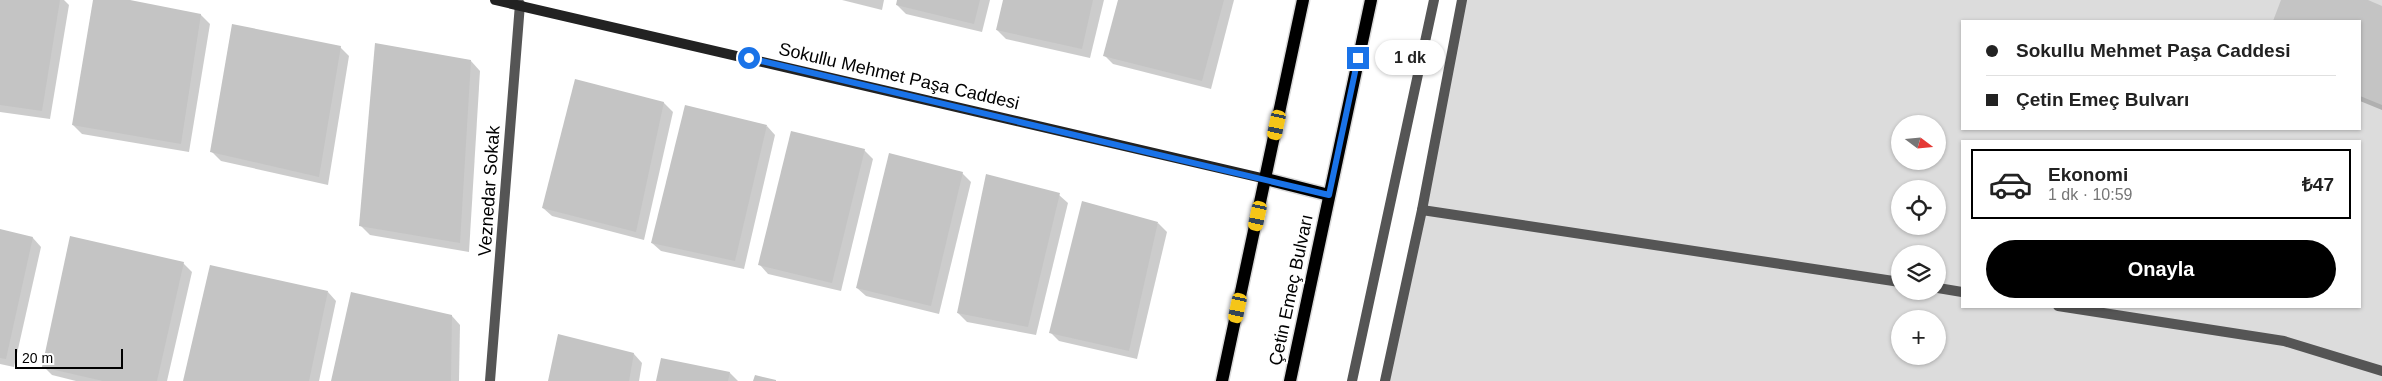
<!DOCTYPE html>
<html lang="tr">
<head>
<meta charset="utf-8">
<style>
  :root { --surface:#fff; --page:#f2f2f2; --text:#222; --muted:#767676; --line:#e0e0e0; --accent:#000 }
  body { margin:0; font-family:Arial,sans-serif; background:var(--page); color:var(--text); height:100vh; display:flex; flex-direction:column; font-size:19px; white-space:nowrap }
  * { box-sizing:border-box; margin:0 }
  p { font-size:16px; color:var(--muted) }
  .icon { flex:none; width:28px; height:28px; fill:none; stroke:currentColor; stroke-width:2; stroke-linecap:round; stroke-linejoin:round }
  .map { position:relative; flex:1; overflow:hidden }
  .side { position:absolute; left:1961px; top:140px; width:400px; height:168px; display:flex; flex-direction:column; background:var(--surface); border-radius:0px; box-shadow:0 1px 4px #0004 }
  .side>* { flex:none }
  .banner { position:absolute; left:1961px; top:20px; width:400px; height:110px; border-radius:0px; box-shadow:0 1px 4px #0004; display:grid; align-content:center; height:110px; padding:0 25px; background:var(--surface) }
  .needle { width:32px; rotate:106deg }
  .fabs { position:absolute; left:1891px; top:115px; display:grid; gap:10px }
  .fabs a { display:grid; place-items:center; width:55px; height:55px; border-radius:50%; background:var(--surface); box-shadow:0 1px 4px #0004; font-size:25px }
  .scale { position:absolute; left:15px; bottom:12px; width:108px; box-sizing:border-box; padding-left:5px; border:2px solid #000; border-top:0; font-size:14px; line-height:18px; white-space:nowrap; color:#000; -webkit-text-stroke:4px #fff; paint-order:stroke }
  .end { position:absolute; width:22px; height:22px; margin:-11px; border:6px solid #1a73e8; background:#fff; box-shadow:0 0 0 2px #fff }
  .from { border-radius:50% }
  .bubble { position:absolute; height:35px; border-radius:18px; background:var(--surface); box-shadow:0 1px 4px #0004; font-size:16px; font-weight:800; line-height:35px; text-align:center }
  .car { position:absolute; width:15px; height:30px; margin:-15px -8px; border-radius:6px; box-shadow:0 0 4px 1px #0007; background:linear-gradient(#f5c518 24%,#345 0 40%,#f5c518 0 76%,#345 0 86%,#f5c518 0) }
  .banner b { display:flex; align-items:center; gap:18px; height:48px; font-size:19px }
  .banner b+b { border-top:1px solid var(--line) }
  .banner i { width:12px; height:12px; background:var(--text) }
  ul { padding:9px 0 0; list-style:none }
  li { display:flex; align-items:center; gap:15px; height:70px; margin:0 10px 8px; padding:0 15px; border:2px solid transparent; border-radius:0px }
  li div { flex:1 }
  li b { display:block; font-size:19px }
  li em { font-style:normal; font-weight:800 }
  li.current { border-color:var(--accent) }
  li>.icon { width:45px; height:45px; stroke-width:1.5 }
  .primary-button { display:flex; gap:10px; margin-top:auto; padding:10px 25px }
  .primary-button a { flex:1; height:58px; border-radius:30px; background:var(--accent); color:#fff; font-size:20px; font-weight:800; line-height:58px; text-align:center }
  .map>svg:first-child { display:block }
  .green { fill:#dcdcdc; fill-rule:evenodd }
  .shadow { fill:#0003 }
  .building { fill:#c4c4c4 }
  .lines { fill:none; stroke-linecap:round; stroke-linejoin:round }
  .primary-casing { stroke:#dbdbdb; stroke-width:15 }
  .lane { stroke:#555; stroke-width:10 }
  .street { stroke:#555; stroke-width:10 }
  .secondary { stroke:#222; stroke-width:10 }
  .primary { stroke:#000; stroke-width:12 }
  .route { stroke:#1a73e8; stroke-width:6 }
  .labels { text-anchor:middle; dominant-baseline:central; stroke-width:4.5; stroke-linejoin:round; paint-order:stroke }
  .street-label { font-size:18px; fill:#000; stroke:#fff }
</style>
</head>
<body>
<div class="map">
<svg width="2382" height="381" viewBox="0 0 2382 381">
  <rect width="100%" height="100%" fill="#fff"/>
  <!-- green -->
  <path class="green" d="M1462 0H2382V381H1385ZM1962 21H2360V129H1962ZM1900 124H1938V161H1900ZM1962 141H2360V306H1962ZM1900 189H1938V226H1900ZM1900 254H1938V291H1900ZM1900 319H1938V356H1900Z"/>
  <!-- shadow -->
  <g class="shadow">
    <path d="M0 0H64L69 5 50 119 0 112Z"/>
    <path d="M95 0H123L201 15 210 24 189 152 82 134 73 125Z"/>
    <path d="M842 0H884L882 10Z"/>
    <path d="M898 0H990L982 32 906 14 897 5Z"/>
    <path d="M1004 0H1104L1090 58 1006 39 997 30Z"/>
    <path d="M1119 0H1234L1211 89 1113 64 1104 55Z"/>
    <path d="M2283 0H2365L2382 7V110L2360 101V21H2274Z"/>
    <path d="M340 47 349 56 328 185 221 161 212 152Z"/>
    <path d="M471 61 480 71 469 252 370 235 360 225Z"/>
    <path d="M576 80 664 103 673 112 644 240 552 216 543 208Z"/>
    <path d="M767 126 775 135 744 269 661 251 652 243Z"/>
    <path d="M864 150 873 159 841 291 768 274 760 265Z"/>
    <path d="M962 173 971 182 939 314 866 296 857 288Z"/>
    <path d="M1059 195 1068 203 1036 335 967 322 958 313Z"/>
    <path d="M1158 223 1167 232 1137 359 1059 341 1050 332Z"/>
    <path d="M0 231 33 238 41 247 14 367 0 364Z"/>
    <path d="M183 263 192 272 167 381H76L52 375 44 367Z"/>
    <path d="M328 292 336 301 319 381H184Z"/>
    <path d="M452 316 460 325 459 381H332Z"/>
    <path d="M634 354 642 363 639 381H549Z"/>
    <path d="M730 373 738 381H657Z"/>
  </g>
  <!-- building -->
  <g class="building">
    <path d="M0 0H60L42 111 0 105Z"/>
    <path d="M93 0H130L201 14 181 144 72 125Z"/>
    <path d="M897 0H980L974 24 896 5Z"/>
    <path d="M1003 0H1093L1082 49 996 30Z"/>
    <path d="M1118 0H1224L1202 81 1103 56Z"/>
    <path d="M2281 0H2368L2382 6V105L2360 96V21H2273Z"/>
    <path d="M232 24 341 46 319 177 210 152Z"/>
    <path d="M375 43 471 60 460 243 359 226Z"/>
    <path d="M575 79 664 102 636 232 542 208Z"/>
    <path d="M685 105 767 125 735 261 651 243Z"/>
    <path d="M791 131 865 149 832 283 758 265Z"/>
    <path d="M889 153 963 172 931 306 856 288Z"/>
    <path d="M986 174 1060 193 1028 327 957 313Z"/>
    <path d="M1082 201 1158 222 1129 351 1049 333Z"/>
    <path d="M0 229 33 237 6 359 0 358Z"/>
    <path d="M70 236 184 262 157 381H103L42 367Z"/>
    <path d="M210 265 328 291 309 381H183Z"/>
    <path d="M351 292 452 315 451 381H331Z"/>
    <path d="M558 334 634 353 629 381H548Z"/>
    <path d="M661 358 730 372 728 381H656Z"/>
    <path d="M755 375 776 380V381H753Z"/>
  </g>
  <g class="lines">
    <defs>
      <g id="primary">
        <path d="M1266 179 1329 195"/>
        <path d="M1222 381 1303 0"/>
        <path d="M1290 381 1371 0"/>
      </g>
    </defs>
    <!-- primary casing -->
    <use href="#primary" class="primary-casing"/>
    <!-- lane -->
    <g class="lane">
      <path d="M1422 210 1900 282"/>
      <path d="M1938 288 1962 292"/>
      <path d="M2058 306 2284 341 2382 371"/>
      <path d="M1352 381 1434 0"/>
      <path d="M1385 381 1422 210 1462 0"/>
    </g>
    <!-- street -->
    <path class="street" d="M490 381 520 4"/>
    <!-- secondary -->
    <path class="secondary" d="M495 0 1266 179"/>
    <!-- primary -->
    <use href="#primary" class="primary"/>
  </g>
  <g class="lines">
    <!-- route -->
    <path class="route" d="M749 58 1329 195 1358 58"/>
  </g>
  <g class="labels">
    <!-- street labels -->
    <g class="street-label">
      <text transform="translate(899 76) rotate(13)">Sokullu Mehmet Paşa Caddesi</text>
      <text transform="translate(489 191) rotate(-86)">Veznedar Sokak</text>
      <text transform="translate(1291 290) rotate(-78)">Çetin Emeç Bulvarı</text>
    </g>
  </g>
</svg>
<div class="fabs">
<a><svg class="needle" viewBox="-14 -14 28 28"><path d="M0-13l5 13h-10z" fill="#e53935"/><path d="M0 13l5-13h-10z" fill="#767676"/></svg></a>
<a><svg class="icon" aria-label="locate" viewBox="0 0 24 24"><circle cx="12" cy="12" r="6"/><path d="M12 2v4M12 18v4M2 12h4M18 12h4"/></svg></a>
<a><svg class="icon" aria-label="layers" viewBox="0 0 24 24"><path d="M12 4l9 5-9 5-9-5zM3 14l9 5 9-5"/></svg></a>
<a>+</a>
</div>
<div class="scale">20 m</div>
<i class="end from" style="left:749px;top:58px"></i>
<i class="end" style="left:1358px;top:58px"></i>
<div class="bubble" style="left:1375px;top:40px;width:70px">1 dk</div>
<i class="car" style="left:1277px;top:125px;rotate:192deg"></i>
<i class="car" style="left:1258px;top:216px;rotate:192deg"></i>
<i class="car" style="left:1238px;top:308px;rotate:192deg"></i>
<div class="banner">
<b><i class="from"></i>Sokullu Mehmet Paşa Caddesi</b>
<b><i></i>Çetin Emeç Bulvarı</b>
</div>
<section class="side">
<ul>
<li class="current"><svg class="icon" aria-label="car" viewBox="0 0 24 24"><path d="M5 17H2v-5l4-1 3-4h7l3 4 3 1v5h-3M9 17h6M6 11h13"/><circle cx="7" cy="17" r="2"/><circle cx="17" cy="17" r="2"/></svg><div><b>Ekonomi</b><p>1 dk · 10:59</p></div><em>₺47</em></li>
</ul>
<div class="primary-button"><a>Onayla</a></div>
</section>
</div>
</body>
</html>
